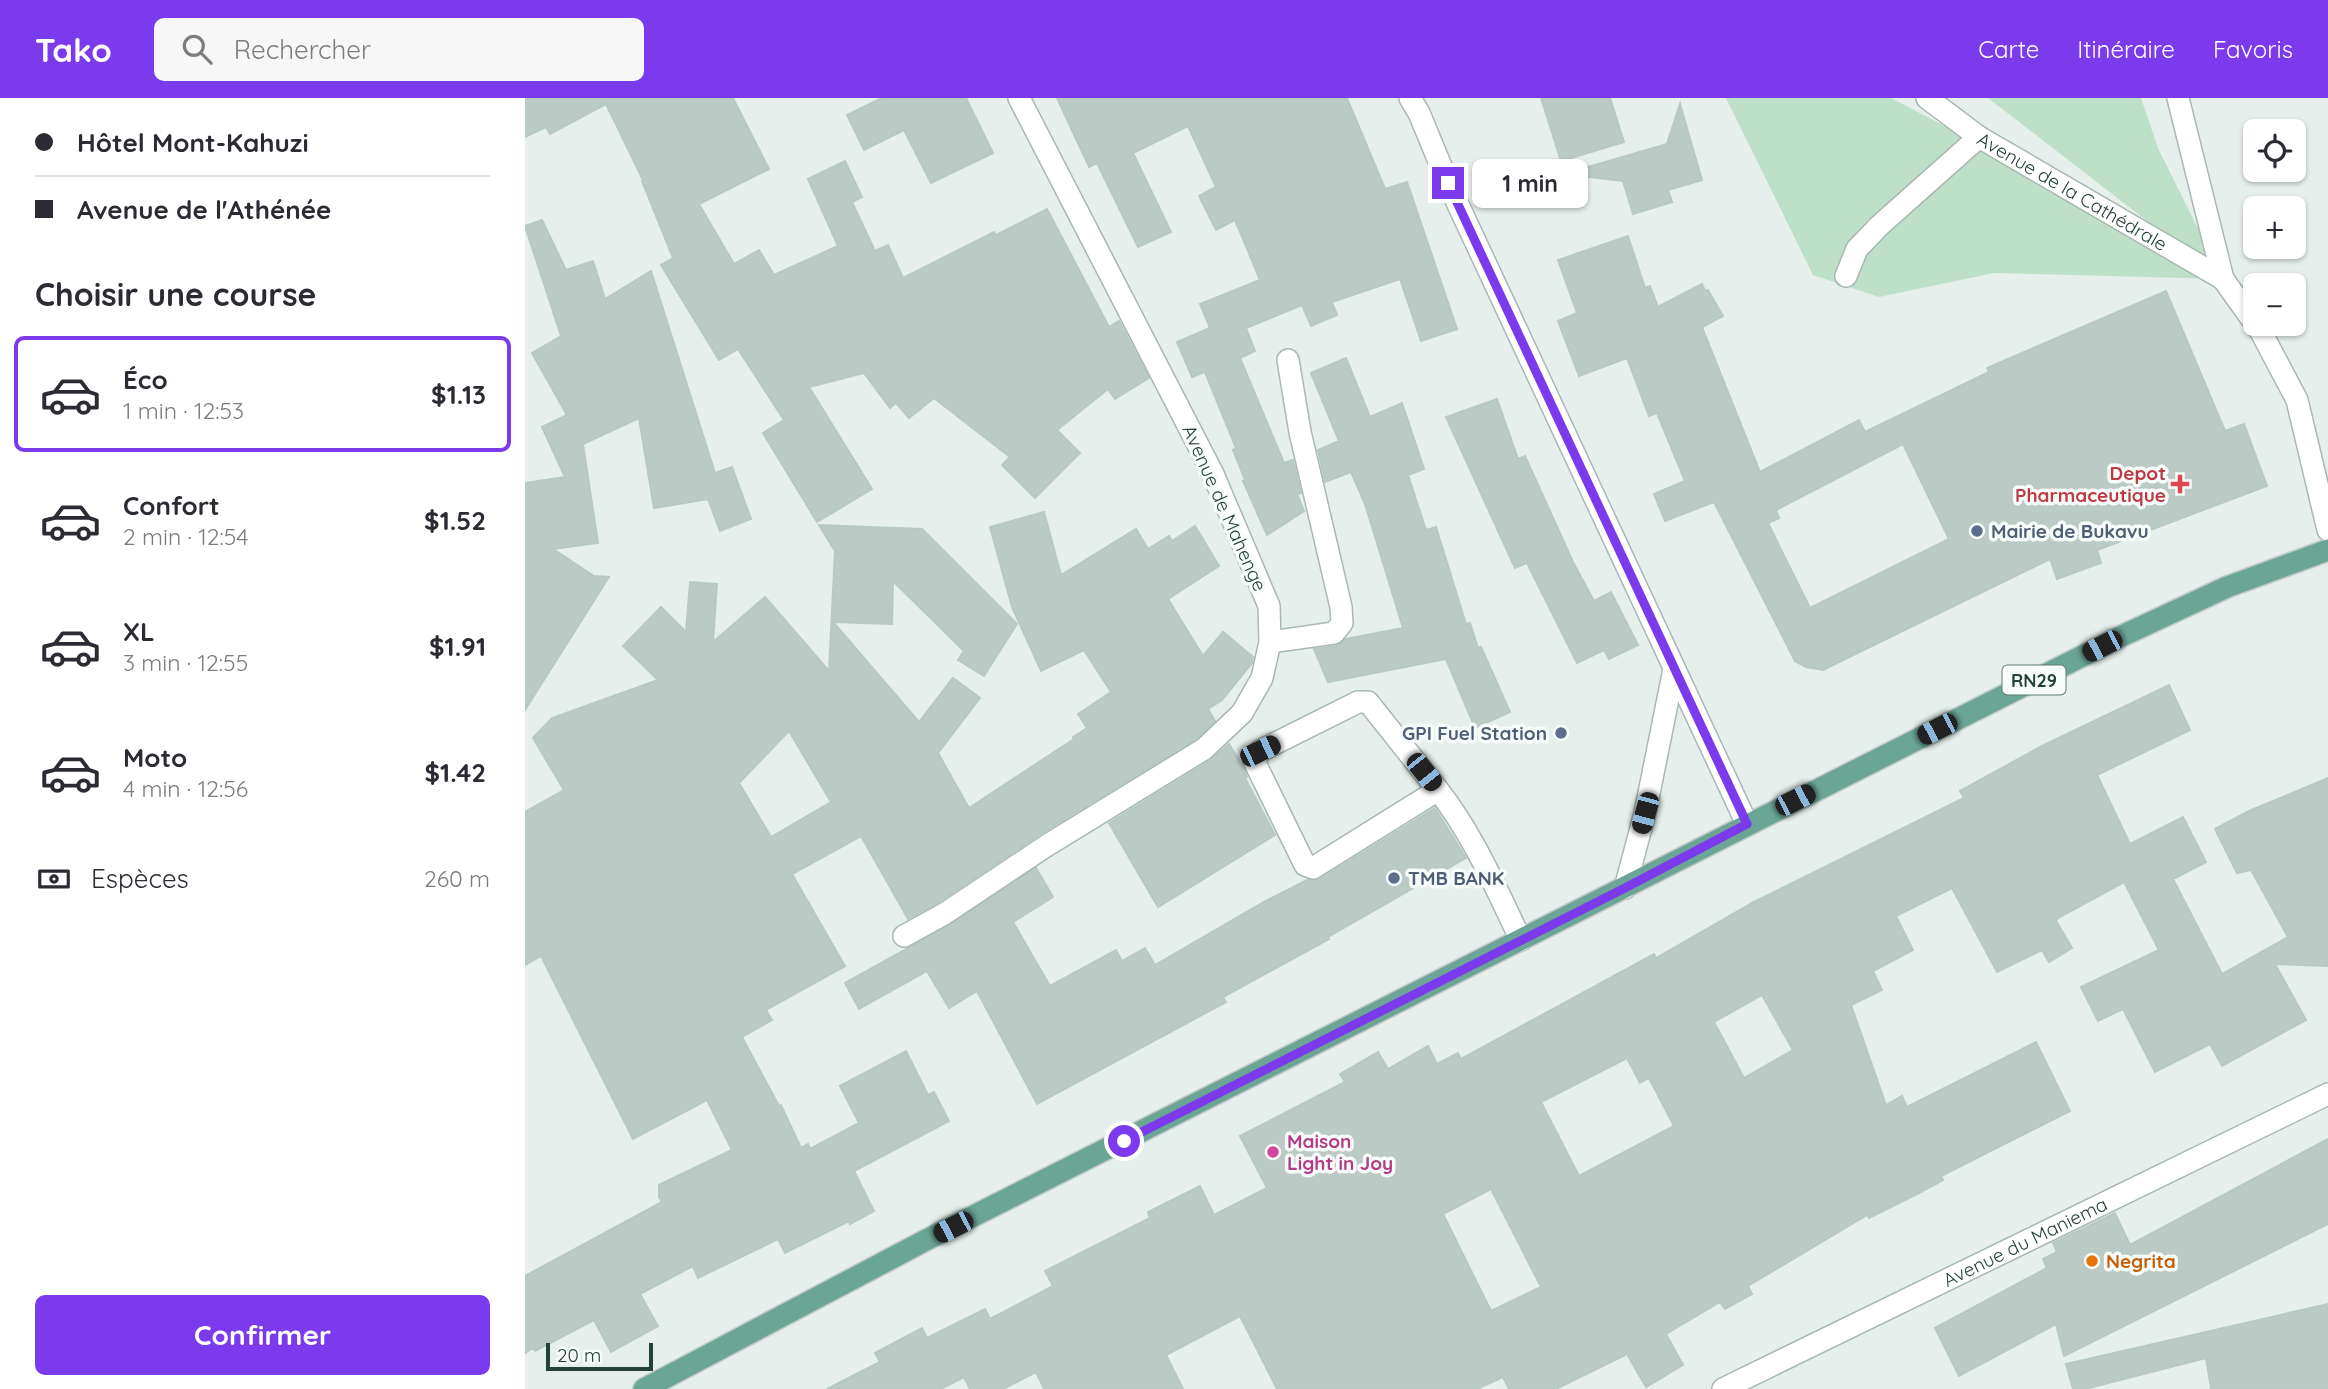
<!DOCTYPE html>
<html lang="fr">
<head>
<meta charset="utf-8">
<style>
  :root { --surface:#fff; --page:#f7f7f7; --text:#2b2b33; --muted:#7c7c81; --line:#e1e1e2; --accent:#7c3aed }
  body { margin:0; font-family:Quicksand,sans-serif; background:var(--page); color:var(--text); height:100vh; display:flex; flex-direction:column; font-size:26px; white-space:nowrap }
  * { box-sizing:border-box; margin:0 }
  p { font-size:23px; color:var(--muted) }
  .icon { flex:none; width:38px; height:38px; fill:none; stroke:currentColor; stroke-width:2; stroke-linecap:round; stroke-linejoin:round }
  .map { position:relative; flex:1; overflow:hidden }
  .drawer { display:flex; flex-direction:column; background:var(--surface); width:525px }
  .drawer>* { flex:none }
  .guide { display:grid; align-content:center; height:154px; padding:0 35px; background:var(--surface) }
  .tools { position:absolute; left:1718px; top:21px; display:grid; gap:14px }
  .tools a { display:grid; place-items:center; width:63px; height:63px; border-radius:10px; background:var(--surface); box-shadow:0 2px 5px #0004; font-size:35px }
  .scale { position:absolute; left:21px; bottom:18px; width:107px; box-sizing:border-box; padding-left:7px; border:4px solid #24423a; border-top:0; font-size:19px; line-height:24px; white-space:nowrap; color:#24423a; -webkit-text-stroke:5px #f7fbf9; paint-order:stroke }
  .end { position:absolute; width:32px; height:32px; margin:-16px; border:9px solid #7c3aed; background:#fff; box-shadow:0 0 0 4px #fff }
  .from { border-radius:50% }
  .bubble { position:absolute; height:49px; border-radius:10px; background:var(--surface); box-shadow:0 2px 5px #0004; font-size:23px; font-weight:800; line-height:49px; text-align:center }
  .car { position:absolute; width:21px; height:42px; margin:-21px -10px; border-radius:9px; box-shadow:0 0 5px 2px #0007; background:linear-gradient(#222 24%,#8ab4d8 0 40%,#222 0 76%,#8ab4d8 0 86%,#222 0) }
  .guide b { display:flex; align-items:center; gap:24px; height:66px; font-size:26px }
  .guide b+b { border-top:2px solid var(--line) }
  .guide i { width:18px; height:18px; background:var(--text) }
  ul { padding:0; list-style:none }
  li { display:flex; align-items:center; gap:21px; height:116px; margin:0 14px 10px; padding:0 21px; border:4px solid transparent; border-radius:10px }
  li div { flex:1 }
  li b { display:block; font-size:26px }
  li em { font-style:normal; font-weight:800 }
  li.selected { border-color:var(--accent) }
  li>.icon { width:63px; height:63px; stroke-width:1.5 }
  h2 { padding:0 35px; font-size:32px; line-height:84px }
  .pay { display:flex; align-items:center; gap:18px; height:77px; padding:0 35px; font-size:26px }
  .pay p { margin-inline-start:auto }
  .primary-button { display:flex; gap:14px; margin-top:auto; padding:14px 35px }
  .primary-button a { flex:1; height:80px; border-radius:10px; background:var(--accent); color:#fff; font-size:28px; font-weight:800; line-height:80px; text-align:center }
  header { display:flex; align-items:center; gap:42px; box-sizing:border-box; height:98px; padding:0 35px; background:var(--accent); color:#fff }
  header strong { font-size:33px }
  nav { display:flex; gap:38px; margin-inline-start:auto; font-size:24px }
  .search { width:490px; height:63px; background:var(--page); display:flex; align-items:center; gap:18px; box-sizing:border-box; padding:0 24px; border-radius:10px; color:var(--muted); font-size:26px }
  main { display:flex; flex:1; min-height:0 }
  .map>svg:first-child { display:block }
  .green { fill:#bfe0c8 }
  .building { fill:#bbcac4; stroke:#b8c9c2; stroke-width:2; fill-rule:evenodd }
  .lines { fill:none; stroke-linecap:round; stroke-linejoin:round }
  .street-casing { stroke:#a8b8b2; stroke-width:24 }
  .primary-casing { stroke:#c2cac8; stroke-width:24 }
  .street { stroke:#fff; stroke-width:21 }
  .primary { stroke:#6aa596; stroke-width:21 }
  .route { stroke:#7c3aed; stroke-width:9 }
  .health-dot { fill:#e0444e; stroke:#f7fbf9; stroke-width:2.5 }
  .service-dot { fill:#5c6f8a; stroke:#f7fbf9; stroke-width:2.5 }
  .hotel-dot { fill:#d1479c; stroke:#f7fbf9; stroke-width:2.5 }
  .food-dot { fill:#e8710a; stroke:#f7fbf9; stroke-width:2.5 }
  .labels { text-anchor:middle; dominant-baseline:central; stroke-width:7; stroke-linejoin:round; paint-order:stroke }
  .shield { fill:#f7fbf9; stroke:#637a73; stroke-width:2 }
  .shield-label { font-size:18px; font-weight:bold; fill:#24423a }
  .street-label { font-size:19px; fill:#24423a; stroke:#f7fbf9 }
  .health-label { font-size:19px; font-weight:bold; fill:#be3a42; stroke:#f7fbf9; text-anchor:end }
  .service-label { font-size:19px; font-weight:bold; fill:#4e5e75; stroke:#f7fbf9; text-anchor:start }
  .hotel-label { font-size:19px; font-weight:bold; fill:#b23c85; stroke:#f7fbf9; text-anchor:start }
  .food-label { font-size:19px; font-weight:bold; fill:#c56008; stroke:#f7fbf9; text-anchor:start }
</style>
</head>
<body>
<header>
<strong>Tako</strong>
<div class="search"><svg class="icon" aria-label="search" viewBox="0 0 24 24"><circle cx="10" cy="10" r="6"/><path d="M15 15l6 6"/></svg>Rechercher</div>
<nav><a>Carte</a><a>Itinéraire</a><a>Favoris</a></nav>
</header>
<main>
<section class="drawer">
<div class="guide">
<b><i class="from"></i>Hôtel Mont-Kahuzi</b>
<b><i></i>Avenue de l'Athénée</b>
</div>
<h2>Choisir une course</h2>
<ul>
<li class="selected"><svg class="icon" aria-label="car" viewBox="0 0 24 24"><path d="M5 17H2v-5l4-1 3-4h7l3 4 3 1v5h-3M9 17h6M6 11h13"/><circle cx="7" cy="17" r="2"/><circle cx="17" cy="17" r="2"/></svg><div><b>Éco</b><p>1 min · 12:53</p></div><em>$1.13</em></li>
<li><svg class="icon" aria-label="car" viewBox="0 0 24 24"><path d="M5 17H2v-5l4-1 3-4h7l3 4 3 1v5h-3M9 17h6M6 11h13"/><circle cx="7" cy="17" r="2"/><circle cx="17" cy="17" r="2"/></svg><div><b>Confort</b><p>2 min · 12:54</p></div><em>$1.52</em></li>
<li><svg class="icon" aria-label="car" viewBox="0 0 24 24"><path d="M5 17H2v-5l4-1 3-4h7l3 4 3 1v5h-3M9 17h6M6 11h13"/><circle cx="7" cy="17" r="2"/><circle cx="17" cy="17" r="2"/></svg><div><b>XL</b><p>3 min · 12:55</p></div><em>$1.91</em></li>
<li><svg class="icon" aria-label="car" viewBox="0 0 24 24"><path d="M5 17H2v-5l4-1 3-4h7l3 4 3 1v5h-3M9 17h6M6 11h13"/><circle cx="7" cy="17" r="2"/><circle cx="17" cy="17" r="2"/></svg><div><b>Moto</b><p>4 min · 12:56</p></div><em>$1.42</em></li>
</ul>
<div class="pay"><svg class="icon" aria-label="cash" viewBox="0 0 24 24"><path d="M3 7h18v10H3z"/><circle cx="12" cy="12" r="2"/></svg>Espèces<p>260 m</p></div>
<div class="primary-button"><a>Confirmer</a></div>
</section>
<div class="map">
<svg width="1803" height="1291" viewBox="0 0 1803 1291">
  <rect width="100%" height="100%" fill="#e6efeb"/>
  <!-- green -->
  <path class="green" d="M1201 0H1366L1477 58 1692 177 1463 0H1616L1633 50 1698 181 1469 175 1354 199 1288 177Z"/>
  <!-- building -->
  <g class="building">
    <path d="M0 0H208L244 71 174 106 209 166 234 152 249 177 313 148 283 81 320 63 337 99 327 104 350 153 363 147 378 180 469 134 471 137 522 111 584 229 594 223 624 280 590 301 583 291 532 332 555 355 510 400 477 367 485 359 409 300 384 320 371 305 365 310 339 275 284 289 347 391 292 424 238 335 259 322 213 251 194 262 136 167 148 160 117 83 118 82 81 6 25 36 21 29 0 39Z"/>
    <path d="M357 0H441L468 55 406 85 379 32 339 52 322 17Z"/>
    <path d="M532 0H822L860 91 882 84 932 231 896 243 875 181 807 204 812 217 786 228 777 207 721 230 730 253 715 260 759 365 768 362 776 395 772 396 779 413 742 437 718 383 720 382 708 352 711 350 680 274 667 279 652 244 685 230 675 206 735 182 710 122 691 132 674 98 691 89 663 28 608 55 646 134 613 149 572 65 564 69Z"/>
    <path d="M1016 0H1085L1099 44 1036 63Z"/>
    <path d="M1155 6 1177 82 1143 92 1147 104 1108 116 1098 83 1039 76 1142 46Z"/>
    <path d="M17 122 41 172 68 163 80 201 126 173 190 375 207 369 226 421 195 433 183 401 129 410 114 320 58 346 73 445 28 451 69 478 84 479 0 612V385L40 379 17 329 42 317 7 255 36 238 0 128Z"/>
    <path d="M1103 138 1120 190 1125 188 1133 209 1177 186 1180 193 1183 192 1198 218 1177 229 1235 374 1334 322 1340 334 1464 274 1462 270 1641 193 1700 333 1719 326 1742 388 1572 452 1576 465 1532 481 1525 461 1298 572 1281 569 1270 563 1189 404 1140 423 1129 396 1160 383 1132 315 1124 318 1102 260 1054 278 1033 223 1052 215 1033 162ZM1378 346 1424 441 1285 510 1243 425 1254 420 1251 412Z"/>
    <path d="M821 260 845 319 877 305 899 371 883 377 901 432 911 429 941 526 945 525 953 550 956 549 985 614 950 630 921 561 803 584 789 551 811 548 821 541 878 530 840 406 826 374 800 384 793 352 814 343 786 275Z"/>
    <path d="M972 301 993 361 1000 358 1048 464 1069 503 1086 494 1113 547 1084 561 1079 552 1052 565 1002 465 990 470 921 319Z"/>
    <path d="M519 414 536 477 611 431 623 451 644 438 647 443 670 428 694 468 643 501 678 558 698 534 728 559 727 565 697 602 683 611 690 623 671 641 514 737 412 805 383 821 336 738 267 776 320 868 241 912 247 922 217 939 254 1008 256 1007 276 1050 283 1046 285 1051 334 1025 315 988 381 953 403 997 409 994 424 1023 329 1073 349 1113 325 1126 324 1123 260 1155 253 1141 173 1180 168 1168 115 1196 133 1228 86 1254 69 1222 10 1253 8 1250 0 1255V1178L137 1104 134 1099V1087L207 1052 182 1002 108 1041 16 858 0 867V714L39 692 8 640 27 620 133 582 98 548 136 509 161 534 165 484 192 486 188 544 240 499 304 573 310 453 294 427 397 431 492 526 459 578 433 562 439 553 368 483 367 526 308 524 394 624 428 580 455 600 413 655 444 710 549 641 548 639 562 630 553 616 586 594 559 552 516 573 487 509 465 429ZM264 633 306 704 246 739 214 685Z"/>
    <path d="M1644 587 1665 632 1572 677 1605 746 1658 719 1681 764 1648 781 1697 876 1763 839 1726 772 1712 775 1690 731 1724 713 1803 680V868L1750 866 1781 922 1697 968 1685 946 1630 974 1598 911 1573 923 1556 889 1634 852 1599 784 1533 820 1531 823 1547 850 1524 864 1517 852 1472 874 1427 790 1371 818 1388 852 1348 873 1357 892 1326 907 1361 1007 1377 998 1382 1009 1511 944 1545 1013 1416 1078 1418 1082 1392 1096 1344 1120 1342 1117 1223 1188 1227 1196 1200 1211 1195 1204 1141 1236 1158 1267 1121 1289 1102 1256 1031 1291H984L978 1279 952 1291H752L715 1218 641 1257 658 1291H519L511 1274 478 1291H445L439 1279 416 1291H302L355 1264 350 1255 397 1230 402 1240 460 1211 465 1221 528 1188 520 1173 625 1120 623 1114 675 1088 689 1117 742 1090 715 1038 820 984 815 976 853 954 863 971 903 948 912 966 933 955 936 961 1129 856 1131 860 1229 804 1439 700 1435 693 1517 648ZM1237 897 1268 952 1219 980 1189 924ZM1102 960 1115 985 1124 980 1149 1028 1054 1078 1016 1004ZM966 1091 1016 1189 966 1213 918 1116Z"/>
    <path d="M704 646 717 667 722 679 720 680 750 737 633 809 584 725 686 662Z"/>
    <path d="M910 710 941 760 803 839 804 841 698 899 701 904 512 1006 452 893 424 910 402 873 334 911 320 885 425 827 511 770 528 799 488 824 525 888 591 852 597 863 620 850 630 867 739 804 782 782 795 781Z"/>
    <path d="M1803 1041V1126L1539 1258 1531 1226 1434 1278 1410 1230 1522 1170 1518 1161 1532 1154 1528 1145 1590 1115 1605 1147Z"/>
    <path d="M1803 1206V1291H1686L1681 1260 1560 1291H1548L1541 1266Z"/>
  </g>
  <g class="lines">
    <defs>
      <g id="street">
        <path d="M885 0 894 15 923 85 1222 726"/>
        <path id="s1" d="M1402 0 1454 39 1698 181"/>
        <path d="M1653 0 1698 181 1736 234 1772 302 1803 432"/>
        <path d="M1321 178 1332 151 1354 128 1454 39"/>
        <path d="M745 544 809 535 817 525 816 509 775 334 763 262"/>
        <path d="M833 604H843L913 692 788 770 780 767 729 663 735 653Z"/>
        <path d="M913 692C949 738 971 791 996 842"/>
        <path d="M1100 790 1120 715 1149 571"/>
        <path d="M379 838 419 816 521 748 679 651 717 615 737 580 745 544 744 508 688 376 494 0"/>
        <path id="s2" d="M1198 1291 1803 996"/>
      </g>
      <path id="primary" d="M119 1291 403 1141 1601 536 1702 489 1803 452"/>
    </defs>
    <!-- street casing -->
    <use href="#street" class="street-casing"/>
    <!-- primary casing -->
    <use href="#primary" class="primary-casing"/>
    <!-- street -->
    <use href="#street" class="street"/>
    <!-- primary -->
    <use href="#primary" class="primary"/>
  </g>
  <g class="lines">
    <!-- route -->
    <path class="route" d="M599 1043 1100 790 1222 726 923 85"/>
  </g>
  <!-- markers -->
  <path class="health-dot" d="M1651.5 375.5h7v7h7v7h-7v7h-7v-7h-7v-7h7z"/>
  <g class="service-dot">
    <circle cx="1452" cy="433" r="7"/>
    <circle cx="1036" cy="635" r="7"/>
    <circle cx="869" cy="780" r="7"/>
  </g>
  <circle class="hotel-dot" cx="748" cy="1054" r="7"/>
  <circle class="food-dot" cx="1567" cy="1163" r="7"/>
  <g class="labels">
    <!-- shield labels -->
    <rect class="shield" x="1477.5" y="567.5" width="63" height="29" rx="5"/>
    <g class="shield-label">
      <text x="1509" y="582">RN29</text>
    </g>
    <!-- street labels -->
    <g class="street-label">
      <text stroke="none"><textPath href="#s1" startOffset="173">Avenue de la Cathédrale</textPath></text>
      <text transform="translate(700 410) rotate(66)">Avenue de Mahenge</text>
      <text stroke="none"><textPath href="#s2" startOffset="336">Avenue du Maniema</textPath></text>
    </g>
    <!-- health labels -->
    <g class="health-label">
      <text x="1641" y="375">Depot<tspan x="1641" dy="22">Pharmaceutique</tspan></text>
    </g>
    <!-- service labels -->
    <g class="service-label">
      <text x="1466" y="433">Mairie de Bukavu</text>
      <text x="1022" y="635" text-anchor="end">GPI Fuel Station</text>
      <text x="883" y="780">TMB BANK</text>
    </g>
    <!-- hotel labels -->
    <g class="hotel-label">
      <text x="762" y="1043">Maison<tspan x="762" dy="22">Light in Joy</tspan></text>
    </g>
    <!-- food labels -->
    <g class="food-label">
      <text x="1581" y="1163">Negrita</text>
    </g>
  </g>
</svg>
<div class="tools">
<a><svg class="icon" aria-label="locate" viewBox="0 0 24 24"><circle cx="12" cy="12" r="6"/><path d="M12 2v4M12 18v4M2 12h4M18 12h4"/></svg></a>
<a>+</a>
<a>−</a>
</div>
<div class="scale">20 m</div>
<i class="end from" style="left:599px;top:1043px"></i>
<i class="end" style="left:923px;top:85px"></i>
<div class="bubble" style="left:947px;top:61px;width:116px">1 min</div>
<i class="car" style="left:1577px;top:548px;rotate:243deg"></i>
<i class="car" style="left:1412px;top:631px;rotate:243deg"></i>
<i class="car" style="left:735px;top:653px;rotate:64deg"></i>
<i class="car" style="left:899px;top:674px;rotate:141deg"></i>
<i class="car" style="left:1270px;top:702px;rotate:63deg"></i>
<i class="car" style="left:1120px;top:715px;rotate:195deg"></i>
<i class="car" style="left:428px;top:1129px;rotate:243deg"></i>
</div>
</main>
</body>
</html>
